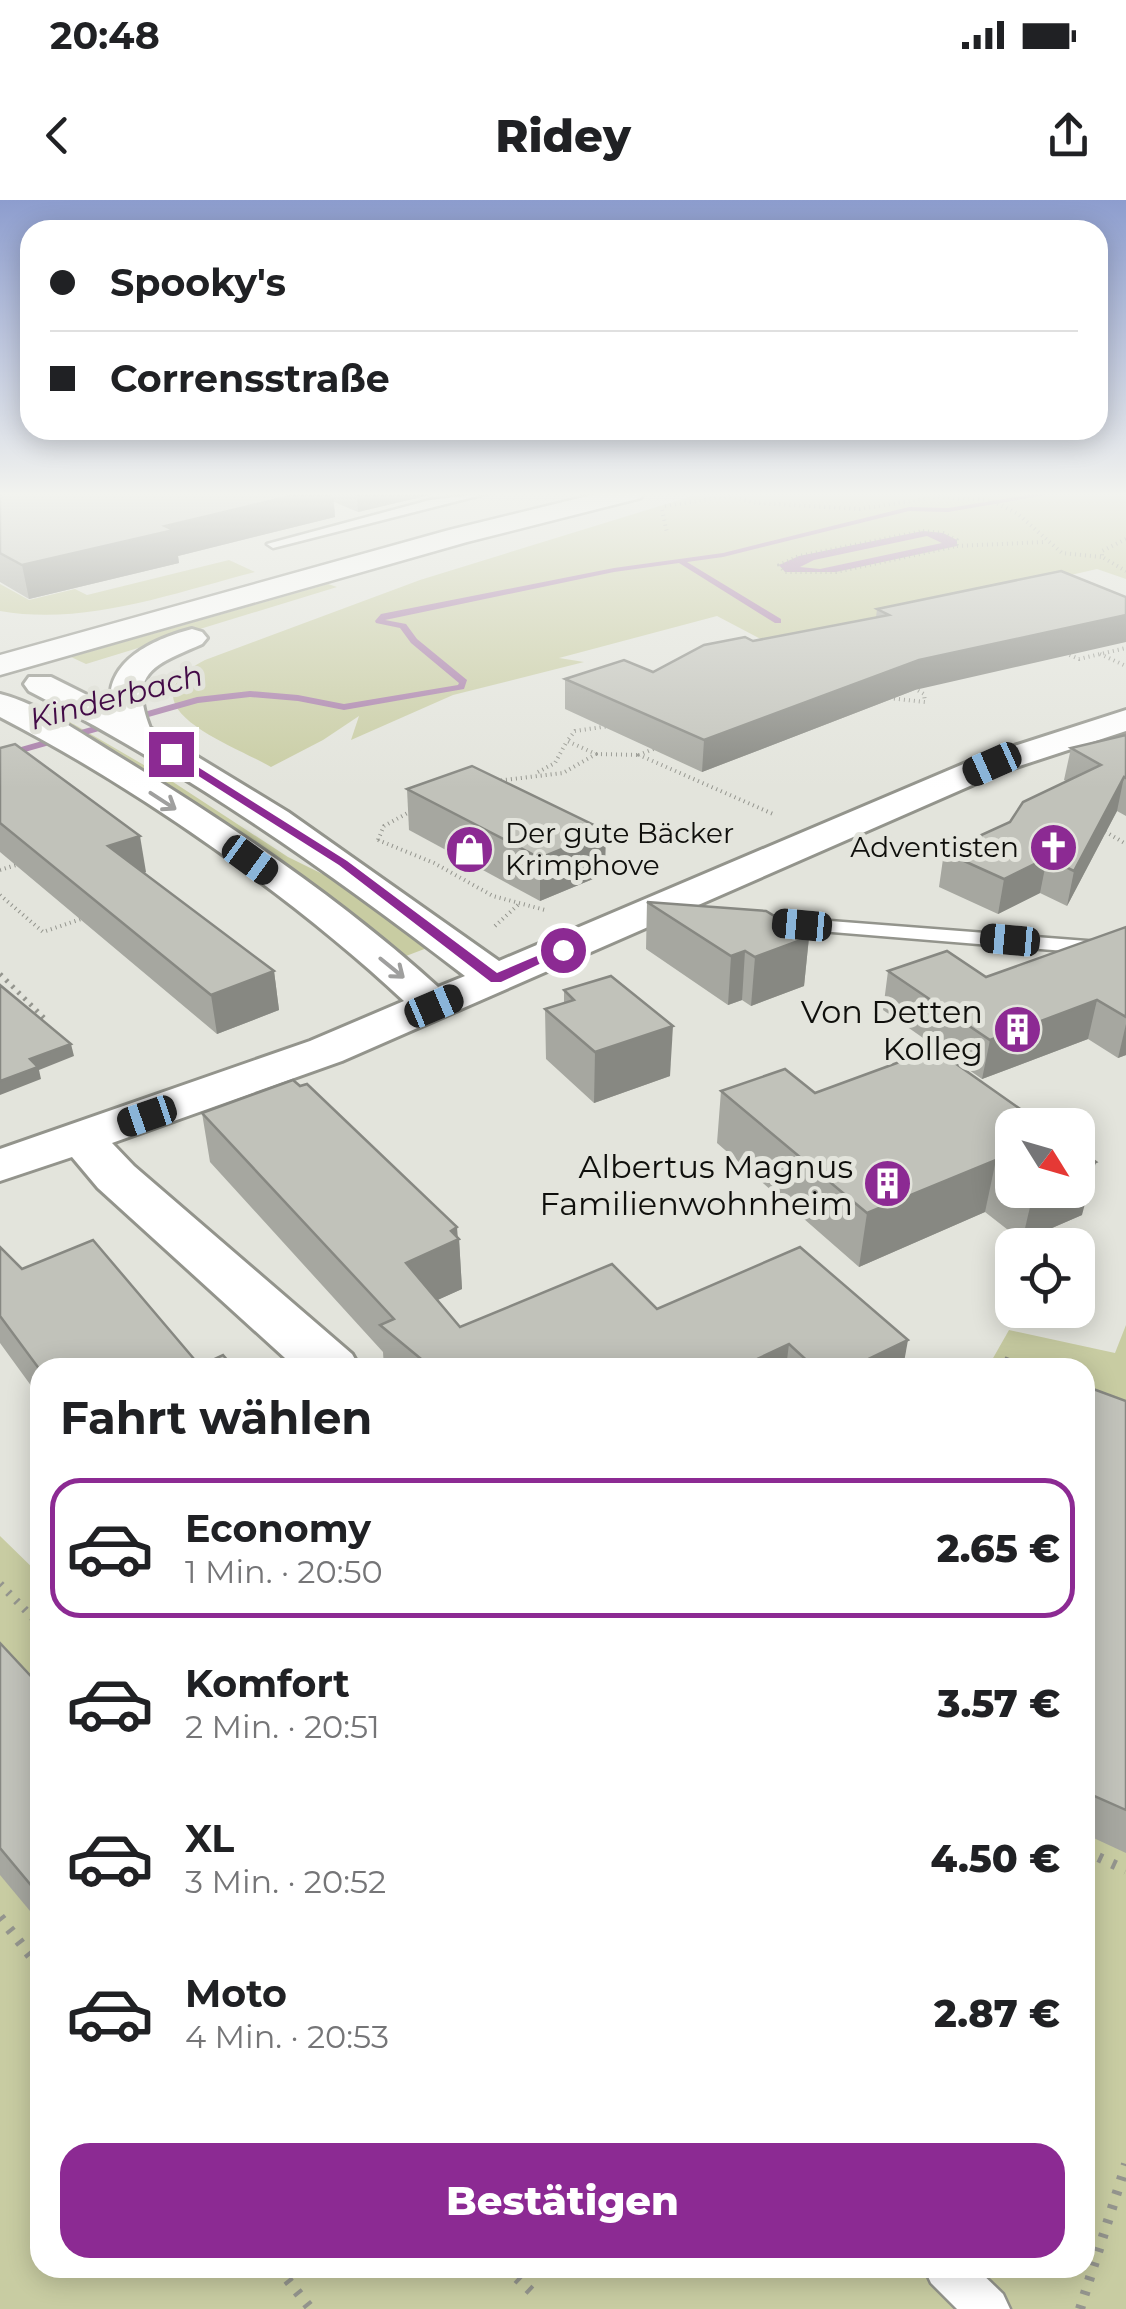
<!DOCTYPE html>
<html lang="de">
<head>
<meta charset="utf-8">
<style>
  :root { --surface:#fff; --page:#f6f6f6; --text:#202124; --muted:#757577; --line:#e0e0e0; --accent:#8c2a93 }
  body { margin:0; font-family:Montserrat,sans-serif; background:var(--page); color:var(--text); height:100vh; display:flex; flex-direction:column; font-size:38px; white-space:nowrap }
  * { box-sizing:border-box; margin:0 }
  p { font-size:32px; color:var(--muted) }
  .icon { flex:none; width:55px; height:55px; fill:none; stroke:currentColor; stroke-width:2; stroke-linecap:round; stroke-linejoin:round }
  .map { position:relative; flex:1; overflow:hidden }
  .side { position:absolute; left:30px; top:1158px; width:1065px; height:920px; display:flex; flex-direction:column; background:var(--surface); border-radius:30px; box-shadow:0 5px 25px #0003 }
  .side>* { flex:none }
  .banner { position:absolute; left:20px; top:20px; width:1088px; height:220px; border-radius:30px; box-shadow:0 5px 25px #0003; display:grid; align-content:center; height:220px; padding:0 30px; background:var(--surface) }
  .needle { width:65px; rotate:127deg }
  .tools { position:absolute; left:995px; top:908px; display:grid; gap:20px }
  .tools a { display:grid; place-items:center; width:100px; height:100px; border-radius:20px; background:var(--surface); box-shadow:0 5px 25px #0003; font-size:50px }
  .end { position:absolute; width:45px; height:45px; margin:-22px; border:12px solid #8c2a93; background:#fff; box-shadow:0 0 0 5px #fff }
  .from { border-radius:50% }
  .car { position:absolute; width:30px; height:60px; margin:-30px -15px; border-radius:12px; box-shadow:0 0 8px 2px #0007; background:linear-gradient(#222 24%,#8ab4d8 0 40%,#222 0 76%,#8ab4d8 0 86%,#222 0) }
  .banner b { display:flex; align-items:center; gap:35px; height:95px; font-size:38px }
  .banner b+b { border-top:2px solid var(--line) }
  .banner i { width:25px; height:25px; background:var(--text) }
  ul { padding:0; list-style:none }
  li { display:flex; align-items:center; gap:30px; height:140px; margin:0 20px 15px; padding:0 10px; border:5px solid transparent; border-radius:30px }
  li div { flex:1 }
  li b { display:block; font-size:38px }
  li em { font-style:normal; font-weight:800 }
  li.active { border-color:var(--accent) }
  li>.icon { width:90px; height:90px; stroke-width:1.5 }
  h2 { padding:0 30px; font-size:45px; line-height:120px }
  .primary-button { display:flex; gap:20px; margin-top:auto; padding:20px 30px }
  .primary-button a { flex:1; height:115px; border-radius:30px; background:var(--accent); color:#fff; font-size:40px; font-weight:800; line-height:115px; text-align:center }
  .status { display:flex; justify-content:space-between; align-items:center; height:70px; padding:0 50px; background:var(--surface); direction:ltr }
  .status svg { height:28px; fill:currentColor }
  header { display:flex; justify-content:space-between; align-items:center; height:130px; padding:0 30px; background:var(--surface); font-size:45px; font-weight:800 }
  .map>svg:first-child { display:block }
  .green { fill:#c8cca2 }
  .water { fill:#a67aa8; fill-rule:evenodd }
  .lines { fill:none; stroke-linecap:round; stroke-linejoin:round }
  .stream { fill:#a67aa8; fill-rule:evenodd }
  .service-casing { stroke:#93948c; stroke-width:5 }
  .minor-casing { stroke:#93948c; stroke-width:6 }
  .secondary-casing { stroke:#93948c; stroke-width:5 }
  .path-far3 { stroke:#94958e; stroke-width:4; stroke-dasharray:1 4; stroke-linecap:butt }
  .path-far2 { stroke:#94958e; stroke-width:5; stroke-dasharray:2.5 6; stroke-linecap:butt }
  .path-far1 { stroke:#94958e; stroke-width:8; stroke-dasharray:2.5 9; stroke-linecap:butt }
  .path { stroke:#94958e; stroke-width:10; stroke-dasharray:4 11; stroke-linecap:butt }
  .service { fill:#fff; fill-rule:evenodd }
  .minor { fill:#fff; fill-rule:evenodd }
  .secondary { fill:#fff; fill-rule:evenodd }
  .wall { fill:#a6a7a0 }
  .shaded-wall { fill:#878882 }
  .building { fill:#c1c2ba; stroke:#878882; stroke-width:2.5 }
  .oneway { stroke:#9f9f9e }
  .route { fill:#8c2a93 }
  .labels { text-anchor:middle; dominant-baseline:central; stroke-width:10; stroke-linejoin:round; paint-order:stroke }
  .far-poi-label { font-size:28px; fill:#0f0f0c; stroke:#e3e4dc; text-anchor:start }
  .far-water-label { font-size:30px; font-style:italic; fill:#430b47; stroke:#e3e4dc }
  .poi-label { font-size:32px; fill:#0f0f0c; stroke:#e3e4dc; text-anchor:end }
</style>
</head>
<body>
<div class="status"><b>20:48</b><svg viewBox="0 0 49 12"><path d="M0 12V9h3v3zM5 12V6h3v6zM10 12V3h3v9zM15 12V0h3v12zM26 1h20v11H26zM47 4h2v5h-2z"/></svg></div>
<header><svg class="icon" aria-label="back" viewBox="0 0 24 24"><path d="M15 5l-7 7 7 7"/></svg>Ridey<svg class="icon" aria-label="share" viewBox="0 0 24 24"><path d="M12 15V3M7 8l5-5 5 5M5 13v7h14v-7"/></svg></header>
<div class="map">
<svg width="1126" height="2109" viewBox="0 0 1126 2109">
  <rect width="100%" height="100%" fill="#e3e4dc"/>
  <!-- green -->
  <g class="green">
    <path d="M702 293H1126V379L1097 369 770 444 717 416 559 458 584 462 453 495 351 540 359 516 323 540 271 567C231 544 118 506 205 460L420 380Z"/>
    <path d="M229 360 255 372C173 393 86 426 0 411V384L29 400 75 389 87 395Z"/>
    <path d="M328 384 337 387 86 464 71 457Z"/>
    <path d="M46 508 173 582 288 657 361 693 427 748 406 756 317 689 37 511Z"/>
    <path d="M1126 1125V2109H0V1336L40 1375V2068H1085V1168L988 1167 1009 1130 1115 1153Z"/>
  </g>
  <!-- water -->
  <path class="water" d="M923 331 943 333 957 340V346L836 372H785L779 365 799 356ZM927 336 942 343 820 369 800 367 814 360Z"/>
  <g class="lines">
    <!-- stream -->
    <path class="stream" d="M1041 293H1058L948 312 909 311 723 357 687 362 781 419V423H775L679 363 614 372 385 420 406 424 417 439 467 480 464 489 344 510 298 501 250 497 198 503 0 559V553L197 497 250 491 298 495 344 504 458 485 459 483 411 443 400 428 376 423 375 421 381 414 614 368 723 353 909 307 948 308Z"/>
    <defs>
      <g id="service">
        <path d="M489 293 273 348 267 344 430 300Z"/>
        <path d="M753 715 1126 744V756L746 725 743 721Z"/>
        <path d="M924 2068H976L1003 2094 1010 2109H957L931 2083Z"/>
      </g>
      <path id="minor" d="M192 429 202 432 207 438 202 444C155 465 128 471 150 528L288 612 499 761 980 557 1126 510V531L1004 571 342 861 112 943 134 966 352 1154 360 1168H296L98 988 72 957 0 981V949L310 841 404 801C293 697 136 587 0 517V494C40 504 80 533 115 554 228 623 340 698 438 787L465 776C326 669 185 570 29 491L24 484 29 477H51L111 507C104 461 154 439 192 429Z"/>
      <path id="secondary" d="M600 293H644L641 298 467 342 0 475V455L449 330Z"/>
    </defs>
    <!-- service casing -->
    <use href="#service" class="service-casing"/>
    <!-- minor casing -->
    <use href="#minor" class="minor-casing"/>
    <!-- secondary casing -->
    <use href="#secondary" class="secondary-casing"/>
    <!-- path-far3 -->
    <g class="path-far3">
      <path d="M730 297 758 303 860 309 936 297 990 300 1018 314 1062 353 1102 357"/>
      <path d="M665 306 747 293"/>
      <path d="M662 310 667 333"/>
      <path d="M923 331 943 333 957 340V346L836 372H785L779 365 799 356Z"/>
      <path d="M1126 339 1102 351V357L1126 371"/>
      <path d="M957 346 1045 342"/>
      <path d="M1065 453 1079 459 1126 448"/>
      <path d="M1100 454 1126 466"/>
      <path d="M889 498 925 502 924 494 912 487"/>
      <path d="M658 547 639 555 773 614"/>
      <path d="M596 554 639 555"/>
      <path d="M538 572 555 563 567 541"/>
      <path d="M496 581 563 573 596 554 567 541 575 531 609 526"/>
      <path d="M1101 629 1126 644"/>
      <path d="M378 640 384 626 413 610"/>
      <path d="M378 640 434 663 493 696 545 710"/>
      <path d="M0 670 16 665"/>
      <path d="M0 695 43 732 87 717"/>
      <path d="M495 726 519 704"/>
    </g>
    <!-- path-far2 -->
    <path class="path-far2" d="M0 774 44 818"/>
    <!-- path-far1 -->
    <path class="path-far1" d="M0 1384 40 1425"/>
    <!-- path -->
    <g class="path">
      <path d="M1085 1651 1126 1670"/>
      <path d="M0 1717 40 1768"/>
      <path d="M278 2068 311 2109"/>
      <path d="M506 2068 535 2095"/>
      <path d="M1080 2109 1126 1964"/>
    </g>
    <!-- service -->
    <use href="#service" class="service"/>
    <!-- minor -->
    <use href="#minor" class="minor"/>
    <!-- secondary -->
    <use href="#secondary" class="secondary"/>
  </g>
  <!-- wall -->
  <g class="wall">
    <path d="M0 293H438L358 312 334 302 335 317 178 356 179 363 29 399 0 382Z"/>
    <path d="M1061 371 915 490 702 572 565 509V479L653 472 753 441 876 417 877 409Z"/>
    <path d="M1126 535V616L1117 611 1067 706 1040 693 998 714 939 687 944 652 1010 622 1066 581 1064 580 1071 548Z"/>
    <path d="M0 548 146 672 144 673 274 771 279 810 217 834 0 652Z"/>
    <path d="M407 589 605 674 540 701 409 630Z"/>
    <path d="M647 702 809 737 804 786 751 806 742 800 728 805 646 749Z"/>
    <path d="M1126 727V855L1118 858 1088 839 982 879 883 810 888 771 986 777Z"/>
    <path d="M564 790 670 876 594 903 546 859 545 809 564 803Z"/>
    <path d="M721 891 815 893 1012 925V990H1078L1082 1015 1022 1041 985 1012 859 1067 717 943Z"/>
    <path d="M202 913 458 1037 459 1039 462 1089 437 1100 460 1127 657 1109 903 1168H384L383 1152 210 962Z"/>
    <path d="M0 1047 22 1069 200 1166 234 1168H40V1198L0 1143Z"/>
    <path d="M1085 1186 1126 1201V1653L1085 1634Z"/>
    <path d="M0 1443 40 1486V1723L0 1675Z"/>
  </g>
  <!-- shaded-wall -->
  <g class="shaded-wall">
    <path d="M304 293H333L335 317 178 356 179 363 29 399 22 365 165 326Z"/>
    <path d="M357 293H438L358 312Z"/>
    <path d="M1126 415V442L915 490 702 572 704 540 919 460Z"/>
    <path d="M1124 577 1117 611 1067 706 1074 671Z"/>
    <path d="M606 631 605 674 540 701V658Z"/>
    <path d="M140 636 146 672 115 682 108 646Z"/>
    <path d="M1047 658 1040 693 998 714 1004 679Z"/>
    <path d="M809 737 804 786 751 806 755 757Z"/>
    <path d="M745 751 742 800 728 805 731 756Z"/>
    <path d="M274 771 279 810 217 834 211 795Z"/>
    <path d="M1097 800 1088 839 982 879 990 840Z"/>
    <path d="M1126 824V855L1118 858Z"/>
    <path d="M673 826 670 876 594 903 595 852Z"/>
    <path d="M71 844 74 856 39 870 41 879 0 895V881L30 859Z"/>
    <path d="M996 960 985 1012 859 1067 867 1013Z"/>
    <path d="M1096 962 1082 1015 1022 1041 1034 990H1078V970Z"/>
    <path d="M457 1027 458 1040 459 1039 462 1089 409 1113 406 1063Z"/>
    <path d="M908 1140 903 1168H850Z"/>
    <path d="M789 1144 786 1168H738Z"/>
  </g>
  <!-- building -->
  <g class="building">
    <path d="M0 293H304L165 326 174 330 22 365 0 353Z"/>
    <path d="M1061 371 1126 397V415L919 460 704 540 565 479 624 460 653 472 704 445 745 437 753 441 889 415 877 409Z"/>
    <path d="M1126 535V578L1124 577 1074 671 1047 658 1004 679 944 652 1010 622 1023 602 1101 565 1071 548Z"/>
    <path d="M15 544 140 636 108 646 274 771 211 795 0 623V548Z"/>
    <path d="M472 566 606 631 540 658 407 589Z"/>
    <path d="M647 702 766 711 809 737 755 757 745 751 731 756Z"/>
    <path d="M1126 727V817L1097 800 990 840 888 771 947 751 986 777Z"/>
    <path d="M611 776 673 826 595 852 545 809 574 800 564 790Z"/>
    <path d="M0 785 71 844 30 859 38 867 0 881Z"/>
    <path d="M935 849 1043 925H1012V972L996 960 867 1013 721 891 785 869 815 893Z"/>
    <path d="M293 880 300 886 307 884 457 1027 451 1031 459 1039 406 1063 460 1127 612 1064 657 1109 800 1047 908 1140 850 1168H815L789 1144 738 1168H432L380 1125 394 1119 202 913Z"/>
    <path d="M1078 949 1096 962 1078 970Z"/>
    <path d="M93 1040 200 1166 223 1155 234 1168H40V1170L0 1116V1047L22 1069Z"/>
    <path d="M1006 1158 1032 1168H1001Z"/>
    <path d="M1085 1186 1126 1201V1610L1085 1592Z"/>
    <path d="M0 1443 40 1486V1696L0 1648Z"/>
  </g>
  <!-- one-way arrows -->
  <defs><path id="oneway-shaft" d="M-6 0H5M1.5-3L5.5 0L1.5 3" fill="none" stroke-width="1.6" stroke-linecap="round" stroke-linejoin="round" transform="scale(2.5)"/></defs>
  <g class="oneway">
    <use href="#oneway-shaft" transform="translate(163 601) rotate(33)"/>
    <use href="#oneway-shaft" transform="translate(392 768) rotate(39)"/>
  </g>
  <!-- sky -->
  <linearGradient id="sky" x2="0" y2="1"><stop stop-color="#8d9dce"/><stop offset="0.5" stop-color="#f2f3ef"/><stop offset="1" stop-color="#f2f3ef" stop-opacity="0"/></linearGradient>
  <rect width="1126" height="588" fill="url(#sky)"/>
  <!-- route -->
  <path class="route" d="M167 552H174L347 661 497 773 558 747 569 750 501 782H491L339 665 167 556Z"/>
  <!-- icons -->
  <defs>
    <symbol id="church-disc" viewBox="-11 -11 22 22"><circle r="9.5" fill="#8c2a93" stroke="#e3e4dc"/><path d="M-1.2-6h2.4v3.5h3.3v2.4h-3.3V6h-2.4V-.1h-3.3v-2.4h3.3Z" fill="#fff"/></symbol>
    <symbol id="shop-disc" viewBox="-11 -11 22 22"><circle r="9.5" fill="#8c2a93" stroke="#e3e4dc"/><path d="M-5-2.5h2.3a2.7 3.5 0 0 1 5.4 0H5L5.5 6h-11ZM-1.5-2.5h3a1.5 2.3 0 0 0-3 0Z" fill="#fff"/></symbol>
    <symbol id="building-disc" viewBox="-11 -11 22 22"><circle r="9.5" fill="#8c2a93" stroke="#e3e4dc"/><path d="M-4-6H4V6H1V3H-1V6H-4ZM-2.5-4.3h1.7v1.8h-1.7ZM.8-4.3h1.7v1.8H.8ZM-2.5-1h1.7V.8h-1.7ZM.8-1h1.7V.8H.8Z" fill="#fff"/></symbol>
  </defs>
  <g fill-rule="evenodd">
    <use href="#church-disc" x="1026" y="620" width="55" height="55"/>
    <use href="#shop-disc" x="442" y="622" width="55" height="55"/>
    <use href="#building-disc" x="990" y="802" width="55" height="55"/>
    <use href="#building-disc" x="860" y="956" width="55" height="55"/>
  </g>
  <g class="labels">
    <!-- far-poi labels -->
    <g class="far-poi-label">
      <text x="505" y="633">Der gute Bäcker<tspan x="505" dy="32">Krimphove</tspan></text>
      <text x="1019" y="647" text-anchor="end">Adventisten</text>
    </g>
    <!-- far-water labels -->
    <g class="far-water-label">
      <text transform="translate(116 497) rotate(-15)">Kinderbach</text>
    </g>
    <!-- poi labels -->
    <g class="poi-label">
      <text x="983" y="811">Von Detten<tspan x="983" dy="37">Kolleg</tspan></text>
      <text x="853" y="966">Albertus Magnus<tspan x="853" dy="37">Familienwohnheim</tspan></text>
    </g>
  </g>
</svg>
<div class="tools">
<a><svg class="needle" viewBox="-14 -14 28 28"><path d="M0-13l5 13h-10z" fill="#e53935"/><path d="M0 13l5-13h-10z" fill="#757577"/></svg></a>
<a><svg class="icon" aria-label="locate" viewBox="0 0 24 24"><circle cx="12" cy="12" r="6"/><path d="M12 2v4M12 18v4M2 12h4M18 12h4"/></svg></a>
</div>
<i class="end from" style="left:563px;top:750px"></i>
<i class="end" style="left:171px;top:554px"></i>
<i class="car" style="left:992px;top:564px;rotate:246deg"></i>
<i class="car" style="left:250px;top:660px;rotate:126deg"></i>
<i class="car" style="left:802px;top:725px;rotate:275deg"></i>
<i class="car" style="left:1010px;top:740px;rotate:275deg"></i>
<i class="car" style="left:434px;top:806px;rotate:67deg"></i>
<i class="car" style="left:147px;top:916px;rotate:251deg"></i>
<div class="banner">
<b><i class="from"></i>Spooky's</b>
<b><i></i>Corrensstraße</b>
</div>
<section class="side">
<h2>Fahrt wählen</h2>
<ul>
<li class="active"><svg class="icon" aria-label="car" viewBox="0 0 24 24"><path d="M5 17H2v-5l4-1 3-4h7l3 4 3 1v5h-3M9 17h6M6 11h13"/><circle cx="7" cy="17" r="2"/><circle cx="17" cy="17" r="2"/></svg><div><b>Economy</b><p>1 Min. · 20:50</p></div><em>2.65 €</em></li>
<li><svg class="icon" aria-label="car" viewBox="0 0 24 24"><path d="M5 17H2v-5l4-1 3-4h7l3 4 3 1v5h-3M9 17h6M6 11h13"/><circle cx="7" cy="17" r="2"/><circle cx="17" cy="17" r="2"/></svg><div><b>Komfort</b><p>2 Min. · 20:51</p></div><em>3.57 €</em></li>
<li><svg class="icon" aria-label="car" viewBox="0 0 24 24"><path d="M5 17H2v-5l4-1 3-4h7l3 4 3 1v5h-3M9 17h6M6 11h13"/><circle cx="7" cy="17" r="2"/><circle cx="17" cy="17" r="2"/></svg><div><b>XL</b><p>3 Min. · 20:52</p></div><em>4.50 €</em></li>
<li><svg class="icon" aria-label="car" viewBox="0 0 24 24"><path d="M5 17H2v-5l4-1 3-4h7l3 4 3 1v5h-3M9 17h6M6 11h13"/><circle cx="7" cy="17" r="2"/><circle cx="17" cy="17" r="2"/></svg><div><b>Moto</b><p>4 Min. · 20:53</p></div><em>2.87 €</em></li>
</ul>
<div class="primary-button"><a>Bestätigen</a></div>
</section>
</div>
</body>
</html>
